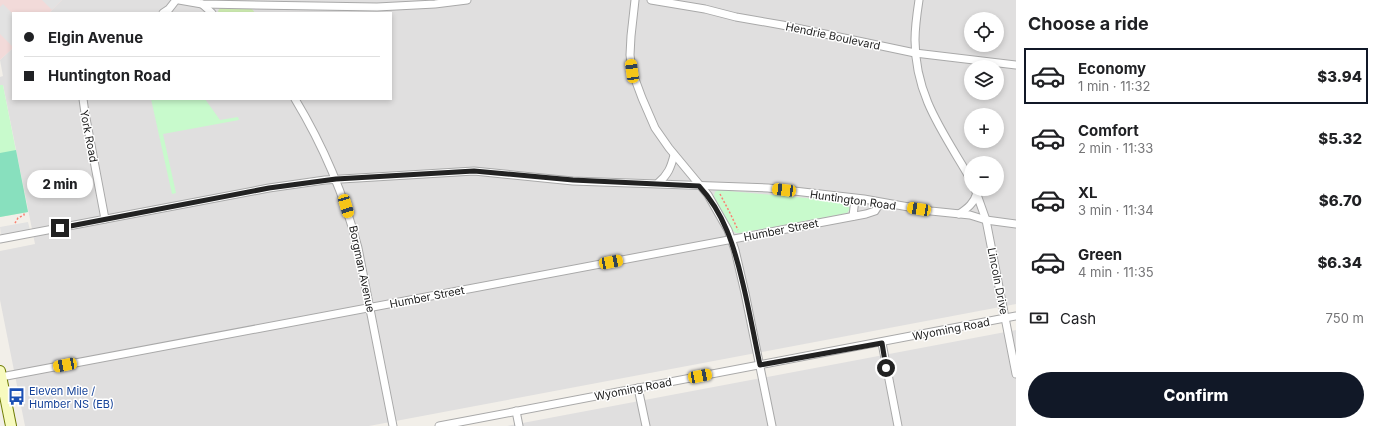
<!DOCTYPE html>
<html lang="en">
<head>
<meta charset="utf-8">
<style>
  :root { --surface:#fff; --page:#f6f6f6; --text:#202124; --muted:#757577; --line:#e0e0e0; --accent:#111827 }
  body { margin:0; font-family:Inter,sans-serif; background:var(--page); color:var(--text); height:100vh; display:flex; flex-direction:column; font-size:15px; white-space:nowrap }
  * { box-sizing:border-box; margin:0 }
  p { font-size:13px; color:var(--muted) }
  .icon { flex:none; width:22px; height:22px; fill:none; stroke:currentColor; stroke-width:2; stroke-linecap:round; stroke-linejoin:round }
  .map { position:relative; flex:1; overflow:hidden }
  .sheet { display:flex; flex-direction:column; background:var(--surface); width:360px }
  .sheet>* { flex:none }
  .banner { position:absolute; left:12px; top:12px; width:380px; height:88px; border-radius:0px; box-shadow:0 2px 6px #0003; display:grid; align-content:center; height:88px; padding:0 12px; background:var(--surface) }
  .buttons { position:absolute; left:964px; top:12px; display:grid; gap:8px }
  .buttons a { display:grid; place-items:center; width:40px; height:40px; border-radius:50%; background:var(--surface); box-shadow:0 2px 6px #0003; font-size:20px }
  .end { position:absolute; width:18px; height:18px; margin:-9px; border:5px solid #222; background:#fff; box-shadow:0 0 0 2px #fff }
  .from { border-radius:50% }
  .bubble { position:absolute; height:28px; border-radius:14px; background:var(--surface); box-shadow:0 2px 6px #0003; font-size:13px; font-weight:800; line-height:28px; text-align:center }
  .car { position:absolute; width:12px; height:24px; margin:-12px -6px; border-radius:5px; box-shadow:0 0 3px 1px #0007; background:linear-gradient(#f5c518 24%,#345 0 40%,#f5c518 0 76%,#345 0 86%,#f5c518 0) }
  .banner b { display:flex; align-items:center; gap:14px; height:38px; font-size:15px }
  .banner b+b { border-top:1px solid var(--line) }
  .banner i { width:10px; height:10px; background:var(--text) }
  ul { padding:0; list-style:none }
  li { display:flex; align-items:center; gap:12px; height:56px; margin:0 8px 6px; padding:0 4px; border:2px solid transparent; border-radius:0px }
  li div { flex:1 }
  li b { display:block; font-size:15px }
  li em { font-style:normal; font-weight:800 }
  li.current { border-color:var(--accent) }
  li>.icon { width:36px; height:36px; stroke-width:1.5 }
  h2 { padding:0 12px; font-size:18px; line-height:48px }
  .pay { display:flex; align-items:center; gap:10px; height:44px; padding:0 12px; font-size:15px }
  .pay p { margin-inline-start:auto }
  .primary-button { display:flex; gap:8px; margin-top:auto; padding:8px 12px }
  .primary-button a { flex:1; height:46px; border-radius:24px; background:var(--accent); color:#fff; font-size:16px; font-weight:800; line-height:46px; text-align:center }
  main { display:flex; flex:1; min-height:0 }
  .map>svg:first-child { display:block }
  .residential { fill:#e0dfdf; fill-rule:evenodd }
  .commercial { fill:#f2dad9 }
  .grass { fill:#cdebb0 }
  .park { fill:#c8facc }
  .pitch { fill:#88e0be }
  .parking { fill:#e2e2e2 }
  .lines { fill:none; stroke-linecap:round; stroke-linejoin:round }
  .street-casing { stroke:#a9a9a9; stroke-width:9 }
  .secondary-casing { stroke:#707d05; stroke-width:12 }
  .path { stroke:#fa8072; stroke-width:1.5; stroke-dasharray:2 2; stroke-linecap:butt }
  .street { stroke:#fff; stroke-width:7 }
  .secondary { stroke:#f7fabf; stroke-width:10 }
  .route { stroke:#222; stroke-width:5 }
  .labels { text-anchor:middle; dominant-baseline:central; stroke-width:3; stroke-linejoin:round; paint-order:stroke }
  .street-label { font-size:11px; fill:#222; stroke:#fff }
  .transit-label { font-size:11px; fill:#164399; stroke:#fff; text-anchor:start }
</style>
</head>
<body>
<main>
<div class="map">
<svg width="1016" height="426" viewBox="0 0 1016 426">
  <rect width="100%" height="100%" fill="#f2efe9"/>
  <!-- residential -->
  <g class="residential">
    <path d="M62 0H1016V304L369 426H25L0 300V251L35 244 3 85H0V77L3 76 0 60 13 48V99H391V13H49ZM971 19H997V45H971ZM971 67H997V93H971ZM971 115H997V141H971ZM971 163H997V189H971Z"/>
    <path d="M1016 330V426H507Z"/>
  </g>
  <!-- commercial -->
  <path class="commercial" d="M0 0H62L49 13H13V48L0 60Z"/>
  <!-- grass -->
  <path class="grass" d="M220 8 252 9 255 13H219L218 11Z"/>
  <!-- park -->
  <g class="park">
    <path d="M0 85H3L28 212 0 217Z"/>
    <path d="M151 99H205L220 120 238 117 239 120 163 134 176 193 172 194Z"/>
    <path d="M718 190 839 201 848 203 850 209 847 213 740 233H736L733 231 714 196 715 192Z"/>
  </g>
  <!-- pitch -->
  <path class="pitch" d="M16 150 28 212 0 217V153Z"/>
  <!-- parking -->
  <g class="parking">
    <path d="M42 0H62L52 10Z"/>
    <path d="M3 4 13 14V47L0 34V7Z"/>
    <path d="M28 222 30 230 1 236 0 227Z"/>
  </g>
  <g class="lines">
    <defs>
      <g id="street">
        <path d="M179 0 202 4 377 7 435 4 467 0"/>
        <path d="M635 0 631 36 630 55 632 71 642 98 655 128 669 148 708 195 728 230 735 250 745 293 772 426"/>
        <path d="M651 0 705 9 736 17 782 25 915 53 1016 65"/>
        <path d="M919 0C917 13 915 27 915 40 915 97 944 133 971 180"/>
        <path d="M202 4 212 13"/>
        <path d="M163 13 169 9 176 0"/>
        <path d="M83 99 85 113 105 219"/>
        <path d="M295 99C324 147 344 194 358 248L393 426"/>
        <path d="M658 183C668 175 671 167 674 155"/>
        <path d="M975 189 986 220 1016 374"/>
        <path d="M959 214C968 208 974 203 977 193"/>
        <path d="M853 216 855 199"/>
        <path d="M0 239 269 188 325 180 474 171 573 181 768 188 864 199 931 211 970 215 986 220 1016 224"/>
        <path d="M882 343 898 426"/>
        <path d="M1 377 866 214 875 211 880 203"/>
        <path d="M638 388 646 426"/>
        <path d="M516 411 519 426"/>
        <path d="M439 426 1016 316"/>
      </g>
      <path id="secondary" d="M0 371 11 426"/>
    </defs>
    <!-- street casing -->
    <use href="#street" class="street-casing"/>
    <!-- secondary casing -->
    <use href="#secondary" class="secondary-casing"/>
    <!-- path -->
    <g class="path">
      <path d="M720 194 730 213 738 230"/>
      <path d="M15 223 18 218 24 215V213"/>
    </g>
    <!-- street -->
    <use href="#street" class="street"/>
    <!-- secondary -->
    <use href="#secondary" class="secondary"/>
  </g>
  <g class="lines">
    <!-- route -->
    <path class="route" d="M60 228 269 188 336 179 474 171 573 180 699 186C724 213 734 246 742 280 749 308 754 337 760 365L882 343 886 368"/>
  </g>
  <!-- icons -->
  <defs>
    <symbol id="bus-bare" viewBox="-9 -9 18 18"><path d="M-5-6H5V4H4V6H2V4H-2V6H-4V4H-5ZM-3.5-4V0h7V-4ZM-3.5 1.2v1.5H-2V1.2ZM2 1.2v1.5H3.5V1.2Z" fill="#1a4fb4" stroke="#fff" stroke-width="2.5" paint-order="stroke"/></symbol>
  </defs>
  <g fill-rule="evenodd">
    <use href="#bus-bare" x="4" y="384" width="25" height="25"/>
  </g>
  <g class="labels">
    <!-- street labels -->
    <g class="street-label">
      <text transform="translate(833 36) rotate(12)">Hendrie Boulevard</text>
      <text transform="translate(89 136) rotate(79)">York Road</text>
      <text transform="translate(853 200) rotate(8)">Huntington Road</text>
      <text transform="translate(781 230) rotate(-11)">Humber Street</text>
      <text transform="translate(362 269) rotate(78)">Borgman Avenue</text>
      <text transform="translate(998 281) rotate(79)">Lincoln Drive</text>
      <text transform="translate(427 297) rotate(-11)">Humber Street</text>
      <text transform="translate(951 329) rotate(-11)">Wyoming Road</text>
      <text transform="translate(633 389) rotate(-11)">Wyoming Road</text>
    </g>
    <!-- transit labels -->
    <g class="transit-label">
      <text x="29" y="391">Eleven Mile /<tspan x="29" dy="13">Humber NS (EB)</tspan></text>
    </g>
  </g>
</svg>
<div class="buttons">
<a><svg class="icon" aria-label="locate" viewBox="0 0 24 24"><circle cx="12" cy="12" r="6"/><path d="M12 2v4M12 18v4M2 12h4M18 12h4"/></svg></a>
<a><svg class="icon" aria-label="layers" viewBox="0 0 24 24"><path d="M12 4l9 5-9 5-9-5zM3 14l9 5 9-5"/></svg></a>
<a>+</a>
<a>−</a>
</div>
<i class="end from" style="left:886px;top:368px"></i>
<i class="end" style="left:60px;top:228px"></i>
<div class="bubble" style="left:27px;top:170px;width:66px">2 min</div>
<i class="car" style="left:632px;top:71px;rotate:352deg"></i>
<i class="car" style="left:784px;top:190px;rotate:277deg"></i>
<i class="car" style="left:346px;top:206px;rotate:163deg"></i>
<i class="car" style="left:919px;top:209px;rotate:279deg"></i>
<i class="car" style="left:611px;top:262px;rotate:79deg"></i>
<i class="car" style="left:65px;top:365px;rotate:259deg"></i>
<i class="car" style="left:700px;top:376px;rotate:79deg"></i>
<div class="banner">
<b><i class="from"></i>Elgin Avenue</b>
<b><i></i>Huntington Road</b>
</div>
</div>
<section class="sheet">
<h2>Choose a ride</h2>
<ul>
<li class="current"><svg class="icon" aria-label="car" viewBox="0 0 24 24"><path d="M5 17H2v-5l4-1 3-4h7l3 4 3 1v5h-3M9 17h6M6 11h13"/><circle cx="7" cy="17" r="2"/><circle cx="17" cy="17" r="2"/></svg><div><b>Economy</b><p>1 min · 11:32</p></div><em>$3.94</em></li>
<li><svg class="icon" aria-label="car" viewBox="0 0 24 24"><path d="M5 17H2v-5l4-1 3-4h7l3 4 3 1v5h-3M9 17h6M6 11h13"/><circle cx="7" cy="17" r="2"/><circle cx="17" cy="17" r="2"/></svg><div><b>Comfort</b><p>2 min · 11:33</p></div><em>$5.32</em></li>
<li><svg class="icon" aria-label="car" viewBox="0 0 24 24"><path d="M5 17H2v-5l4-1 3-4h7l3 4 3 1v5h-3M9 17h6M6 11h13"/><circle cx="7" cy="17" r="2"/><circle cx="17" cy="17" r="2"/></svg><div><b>XL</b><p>3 min · 11:34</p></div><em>$6.70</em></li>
<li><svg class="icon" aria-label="car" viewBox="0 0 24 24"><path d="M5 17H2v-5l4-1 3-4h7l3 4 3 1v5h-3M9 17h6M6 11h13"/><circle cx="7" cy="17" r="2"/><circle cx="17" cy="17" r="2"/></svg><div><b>Green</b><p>4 min · 11:35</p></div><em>$6.34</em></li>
</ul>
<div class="pay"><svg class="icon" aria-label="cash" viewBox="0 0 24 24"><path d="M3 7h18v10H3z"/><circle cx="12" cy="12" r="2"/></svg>Cash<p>750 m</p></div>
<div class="primary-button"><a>Confirm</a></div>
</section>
</main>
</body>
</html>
